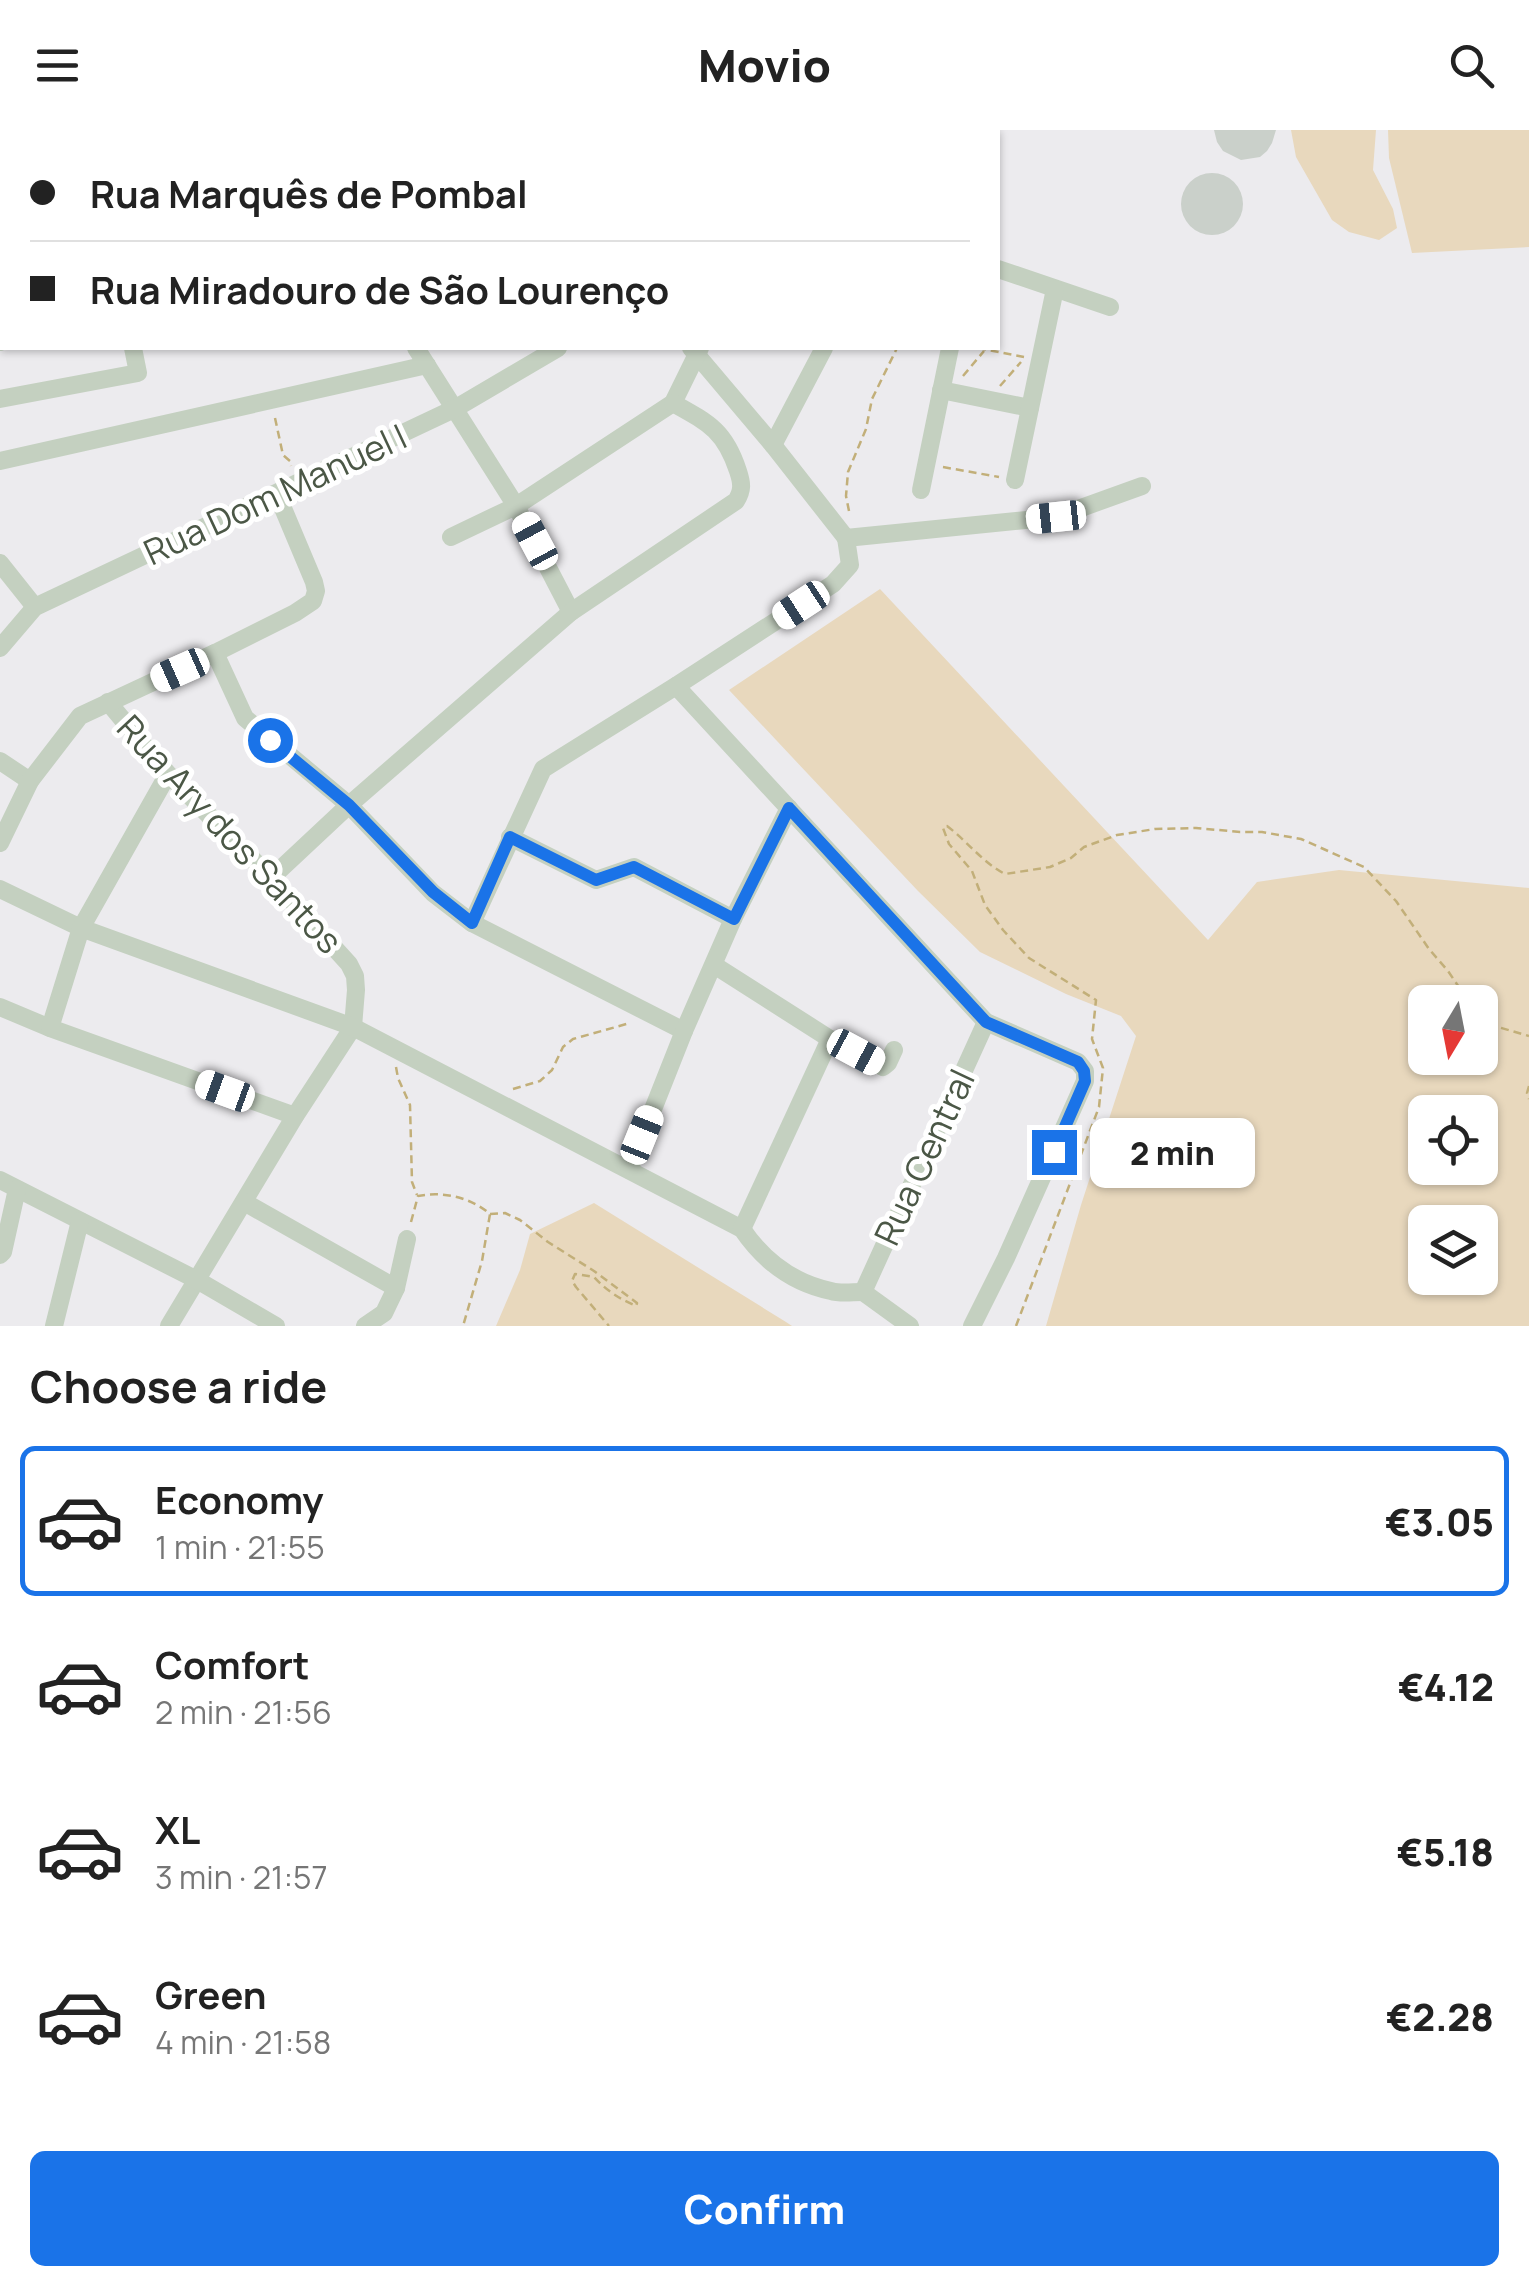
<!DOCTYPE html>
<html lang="en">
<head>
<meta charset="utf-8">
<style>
  :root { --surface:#fff; --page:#f6f6f6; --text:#222; --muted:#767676; --line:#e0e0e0; --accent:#1a73e8 }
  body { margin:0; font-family:Manrope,sans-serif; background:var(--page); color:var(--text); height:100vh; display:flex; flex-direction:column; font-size:38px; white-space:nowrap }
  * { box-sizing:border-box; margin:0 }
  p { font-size:32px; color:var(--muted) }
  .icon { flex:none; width:55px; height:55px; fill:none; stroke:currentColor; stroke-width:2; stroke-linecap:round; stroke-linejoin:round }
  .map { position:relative; height:1196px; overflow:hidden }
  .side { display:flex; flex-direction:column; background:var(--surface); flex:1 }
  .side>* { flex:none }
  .banner { position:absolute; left:0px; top:0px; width:1000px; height:220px; box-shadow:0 2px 8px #0004; display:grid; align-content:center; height:220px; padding:0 30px; background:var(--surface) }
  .needle { width:65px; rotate:190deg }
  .tools { position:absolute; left:1408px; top:855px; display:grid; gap:20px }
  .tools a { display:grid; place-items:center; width:90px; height:90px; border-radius:15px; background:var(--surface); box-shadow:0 2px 8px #0004; font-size:50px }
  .end { position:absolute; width:45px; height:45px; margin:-22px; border:12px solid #1a73e8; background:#fff; box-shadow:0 0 0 5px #fff }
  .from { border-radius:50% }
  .bubble { position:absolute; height:70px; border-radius:15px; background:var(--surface); box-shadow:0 2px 8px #0004; font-size:32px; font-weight:800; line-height:70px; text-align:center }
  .car { position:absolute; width:30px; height:60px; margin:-30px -15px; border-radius:12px; box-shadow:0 0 8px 2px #0007; background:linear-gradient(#fff 24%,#345 0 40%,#fff 0 76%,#345 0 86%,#fff 0) }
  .banner b { display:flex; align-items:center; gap:35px; height:95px; font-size:38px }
  .banner b+b { border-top:2px solid var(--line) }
  .banner i { width:25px; height:25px; background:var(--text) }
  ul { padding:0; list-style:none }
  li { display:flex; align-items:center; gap:30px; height:150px; margin:0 20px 15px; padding:0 10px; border:5px solid transparent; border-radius:15px }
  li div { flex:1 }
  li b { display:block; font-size:38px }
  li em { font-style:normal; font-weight:800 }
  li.on { border-color:var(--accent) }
  li>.icon { width:90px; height:90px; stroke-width:1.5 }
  h2 { padding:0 30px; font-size:45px; line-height:120px }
  .primary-button { display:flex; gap:20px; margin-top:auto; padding:20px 30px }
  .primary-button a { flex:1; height:115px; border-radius:15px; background:var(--accent); color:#fff; font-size:40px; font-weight:800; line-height:115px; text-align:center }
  header { display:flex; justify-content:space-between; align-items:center; height:130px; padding:0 30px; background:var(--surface); font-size:45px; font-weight:800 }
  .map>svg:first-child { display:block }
  .green { fill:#e8d8bd; fill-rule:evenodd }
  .building { fill:#cad0ca }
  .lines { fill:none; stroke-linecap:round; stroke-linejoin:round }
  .path { stroke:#c2af79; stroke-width:2.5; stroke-dasharray:8 5; stroke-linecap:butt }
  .minor { stroke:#c4d0c0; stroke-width:18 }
  .route { stroke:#1a73e8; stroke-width:12 }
  .labels { text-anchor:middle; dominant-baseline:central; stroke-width:10; stroke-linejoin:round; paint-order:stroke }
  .street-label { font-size:35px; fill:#4b5746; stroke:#fff }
</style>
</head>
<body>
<header><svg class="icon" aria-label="menu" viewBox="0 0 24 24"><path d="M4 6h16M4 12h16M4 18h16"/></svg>Movio<svg class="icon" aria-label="search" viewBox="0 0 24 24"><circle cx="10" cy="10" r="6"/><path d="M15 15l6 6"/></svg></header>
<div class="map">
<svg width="1529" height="1196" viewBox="0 0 1529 1196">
  <rect width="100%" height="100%" fill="#ecebee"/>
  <!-- green -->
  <g class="green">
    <path d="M1291 0H1376L1373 40 1393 79 1397 98 1379 110 1349 102 1332 90 1296 27Z"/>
    <path d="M1388 0H1529V117L1412 123 1389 28Z"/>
    <path d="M880 459 1208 810 1257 752 1339 740 1529 758V1196H1046L1081 1075 1136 906 1121 886 1066 864 980 822 918 761 729 560ZM1480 872V928H1425V872ZM1425 982H1480V1038H1425ZM1425 1092H1480V1148H1425Z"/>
    <path d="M594 1073 786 1192 792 1196H496L520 1140 530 1104Z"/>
  </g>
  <!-- building -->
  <g class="building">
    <path d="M1214 0H1276L1272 13 1267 21 1260 27 1241 30 1223 21 1217 12Z"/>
    <circle cx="1212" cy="74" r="31"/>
  </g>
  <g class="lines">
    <!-- path -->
    <g class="path">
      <path d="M978 218 1024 227"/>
      <path d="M963 246 984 221"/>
      <path d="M1000 256 1021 232"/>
      <path d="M275 288 283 325 290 331 291 336"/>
      <path d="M943 337 999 347"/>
      <path d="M849 381 846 366 848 342 866 299 872 269 897 218"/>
      <path d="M1480 884 1491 895 1529 906"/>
      <path d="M396 937 398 948 410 975 412 1052 417 1065"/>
      <path d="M1529 956 1527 963 1529 969"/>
      <path d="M513 959 540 951 552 940 563 917 573 909 630 893"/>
      <path d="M490 1084 505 1083 520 1090 548 1112 594 1141 637 1173 636 1176 634 1175C618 1168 606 1160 594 1147L575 1144 572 1151 576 1157 609 1196"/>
      <path d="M411 1092 418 1066C443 1061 470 1067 490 1084L482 1131 463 1196"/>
      <path d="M1016 1196 1099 977 1103 938 1092 909 1096 870 1029 828 1003 800 985 775 972 741 949 714 943 698 947 696C967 711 982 732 1005 744L1050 737 1071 728 1084 717 1117 705 1155 699 1196 698 1240 702H1262L1301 709 1364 737 1396 771 1429 819 1448 841 1469 872"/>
    </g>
    <!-- minor -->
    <g class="minor">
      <path d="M235 0 236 2"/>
      <path d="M501 0 503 2"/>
      <path d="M778 0V2"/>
      <path d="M546 2V0"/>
      <path d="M660 2V0"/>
      <path d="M0 109H2"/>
      <path d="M998 139 1110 177"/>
      <path d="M0 212 2 211"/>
      <path d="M416 218 516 376 571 482"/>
      <path d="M691 218 773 315 846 408"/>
      <path d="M941 260 1030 278"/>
      <path d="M0 269 138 243 133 218"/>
      <path d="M773 315 824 218"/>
      <path d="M0 331 427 235"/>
      <path d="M1015 350 1055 159"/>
      <path d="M921 360 950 218"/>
      <path d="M451 407 516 376 673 273 700 218"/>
      <path d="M846 408 1056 387 1142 356"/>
      <path d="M0 433 35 477"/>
      <path d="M0 518 35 477 456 278 558 218"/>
      <path d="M215 523 245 588 349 675 433 763 472 793 684 901"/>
      <path d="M676 556 986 892 1078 932 1085 941V951L1006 1128 972 1196"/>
      <path d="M108 572 168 644 271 748 349 834 355 846 356 860 353 897 295 986 169 1196"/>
      <path d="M0 631 30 651"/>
      <path d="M510 707 596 750 634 737 733 789"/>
      <path d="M0 713 30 651 80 586 215 523 295 483 313 471 316 461 314 452 277 364"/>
      <path d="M271 748 349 675 571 482 736 371C743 360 742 353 738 341 725 301 709 293 673 273"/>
      <path d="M0 759 81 798 353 897 742 1099C763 1130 793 1153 831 1161 840 1164 852 1162 863 1162"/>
      <path d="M472 793 543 639 676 556 833 454 850 435 846 408"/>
      <path d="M714 835 830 909 883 937 888 933 894 920"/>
      <path d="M0 877 50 898 295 986"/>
      <path d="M50 898 81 798 168 644"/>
      <path d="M629 1040 684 901 733 789 789 678"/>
      <path d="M0 1050 197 1150 276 1196"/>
      <path d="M244 1072 396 1158"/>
      <path d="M742 1099 830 909"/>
      <path d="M0 1125 3 1122 17 1059"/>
      <path d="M863 1162 986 892"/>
      <path d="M863 1162 910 1196"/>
      <path d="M54 1196 80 1091"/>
      <path d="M365 1196 384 1183 396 1158 407 1109"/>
    </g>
  </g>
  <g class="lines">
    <!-- route -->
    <path class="route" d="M270 610 349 675 433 762 472 793 510 707 596 750 634 737 734 789 789 678 986 892 1078 932 1084 941 1085 951 1054 1022"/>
  </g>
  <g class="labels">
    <!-- street labels -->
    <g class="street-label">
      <text transform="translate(275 364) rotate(-25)">Rua Dom Manuel I</text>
      <text transform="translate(230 704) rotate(47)">Rua Ary dos Santos</text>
      <text transform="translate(924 1027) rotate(-65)">Rua Central</text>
    </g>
  </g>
</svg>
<div class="tools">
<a><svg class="needle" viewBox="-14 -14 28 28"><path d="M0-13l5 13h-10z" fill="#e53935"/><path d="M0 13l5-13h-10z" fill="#767676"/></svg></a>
<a><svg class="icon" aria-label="locate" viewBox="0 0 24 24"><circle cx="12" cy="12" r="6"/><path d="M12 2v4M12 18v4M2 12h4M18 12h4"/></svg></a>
<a><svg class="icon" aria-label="layers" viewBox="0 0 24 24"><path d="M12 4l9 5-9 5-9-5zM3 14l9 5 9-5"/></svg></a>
</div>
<i class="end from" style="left:270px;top:610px"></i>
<i class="end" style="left:1054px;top:1022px"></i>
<div class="bubble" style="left:1090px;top:988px;width:165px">2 min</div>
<i class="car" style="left:1056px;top:387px;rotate:264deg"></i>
<i class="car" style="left:535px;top:411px;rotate:332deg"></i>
<i class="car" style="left:801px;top:475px;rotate:237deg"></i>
<i class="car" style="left:180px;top:540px;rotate:246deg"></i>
<i class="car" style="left:856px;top:922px;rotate:118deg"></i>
<i class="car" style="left:225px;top:961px;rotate:290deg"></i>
<i class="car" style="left:642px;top:1005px;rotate:22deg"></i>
<div class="banner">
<b><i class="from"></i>Rua Marquês de Pombal</b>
<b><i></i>Rua Miradouro de São Lourenço</b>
</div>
</div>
<section class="side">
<h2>Choose a ride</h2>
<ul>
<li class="on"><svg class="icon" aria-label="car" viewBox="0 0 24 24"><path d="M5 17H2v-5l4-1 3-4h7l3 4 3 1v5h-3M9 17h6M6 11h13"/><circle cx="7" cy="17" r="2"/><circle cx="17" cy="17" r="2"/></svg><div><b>Economy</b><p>1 min · 21:55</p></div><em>€3.05</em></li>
<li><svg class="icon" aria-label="car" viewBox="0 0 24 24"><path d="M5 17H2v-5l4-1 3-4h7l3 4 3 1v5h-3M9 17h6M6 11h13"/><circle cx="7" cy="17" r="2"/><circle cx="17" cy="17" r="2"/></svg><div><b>Comfort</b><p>2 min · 21:56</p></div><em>€4.12</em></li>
<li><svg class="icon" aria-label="car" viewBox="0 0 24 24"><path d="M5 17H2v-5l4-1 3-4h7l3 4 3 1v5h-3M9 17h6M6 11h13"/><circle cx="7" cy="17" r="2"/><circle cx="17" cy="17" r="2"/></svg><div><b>XL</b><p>3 min · 21:57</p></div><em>€5.18</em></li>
<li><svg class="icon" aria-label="car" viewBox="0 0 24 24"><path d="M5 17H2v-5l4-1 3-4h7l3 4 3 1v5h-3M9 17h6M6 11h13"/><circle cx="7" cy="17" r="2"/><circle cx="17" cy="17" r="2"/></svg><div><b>Green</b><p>4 min · 21:58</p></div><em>€2.28</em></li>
</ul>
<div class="primary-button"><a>Confirm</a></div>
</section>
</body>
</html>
